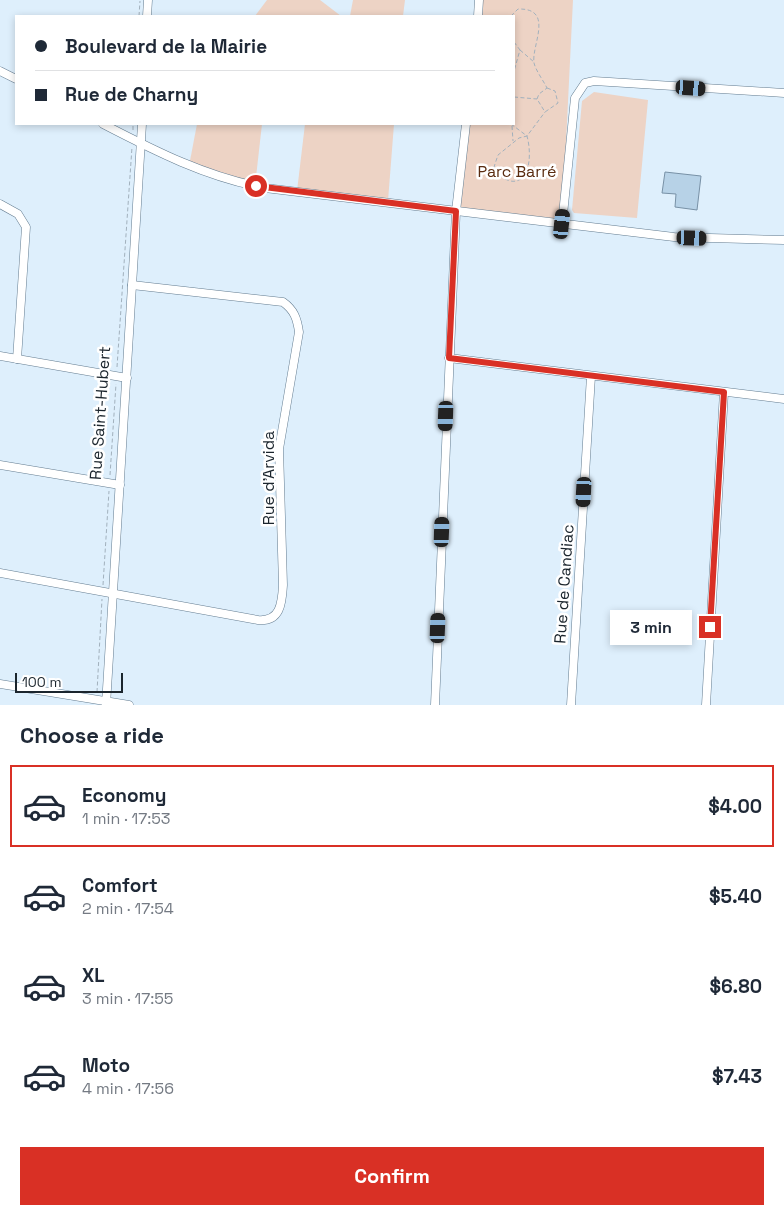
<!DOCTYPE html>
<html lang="en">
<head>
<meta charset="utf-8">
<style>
  :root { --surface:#fff; --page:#f6f6f7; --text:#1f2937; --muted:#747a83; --line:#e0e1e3; --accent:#d93025 }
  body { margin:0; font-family:"Space Grotesk",sans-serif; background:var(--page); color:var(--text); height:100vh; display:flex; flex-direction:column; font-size:19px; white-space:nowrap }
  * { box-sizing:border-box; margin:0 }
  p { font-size:16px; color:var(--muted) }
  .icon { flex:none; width:28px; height:28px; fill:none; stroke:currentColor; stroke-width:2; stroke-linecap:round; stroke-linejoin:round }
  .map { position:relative; height:705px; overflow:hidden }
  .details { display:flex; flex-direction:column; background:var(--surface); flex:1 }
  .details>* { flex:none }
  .banner { position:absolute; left:15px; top:15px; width:500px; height:110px; border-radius:0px; box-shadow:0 2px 8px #0003; display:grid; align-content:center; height:110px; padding:0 20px; background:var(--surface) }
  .scale { position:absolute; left:15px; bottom:12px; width:108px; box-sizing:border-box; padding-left:5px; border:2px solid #1b252d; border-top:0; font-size:14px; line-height:18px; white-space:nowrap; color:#1b252d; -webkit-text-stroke:4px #fff; paint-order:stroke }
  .end { position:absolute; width:22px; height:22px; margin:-11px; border:6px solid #d93025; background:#fff; box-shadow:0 0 0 2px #fff }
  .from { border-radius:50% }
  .bubble { position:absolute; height:35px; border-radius:0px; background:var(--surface); box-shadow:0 2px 8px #0003; font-size:16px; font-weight:600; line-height:35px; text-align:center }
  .car { position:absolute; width:15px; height:30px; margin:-15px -8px; border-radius:6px; box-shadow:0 0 4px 1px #0007; background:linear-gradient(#222 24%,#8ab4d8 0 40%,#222 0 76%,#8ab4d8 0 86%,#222 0) }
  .banner b { display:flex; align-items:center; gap:18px; height:48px; font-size:19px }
  .banner b+b { border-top:1px solid var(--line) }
  .banner i { width:12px; height:12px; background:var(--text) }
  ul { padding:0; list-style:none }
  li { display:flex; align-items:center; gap:15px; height:82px; margin:0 10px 8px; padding:0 10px; border:2px solid transparent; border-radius:0px }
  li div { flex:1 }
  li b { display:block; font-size:19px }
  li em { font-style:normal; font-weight:600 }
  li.on { border-color:var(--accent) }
  li>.icon { width:45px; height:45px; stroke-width:1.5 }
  h2 { padding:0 20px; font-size:22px; line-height:60px }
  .action { display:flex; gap:10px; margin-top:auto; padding:10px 20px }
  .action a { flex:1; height:58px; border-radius:0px; background:var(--accent); color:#fff; font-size:20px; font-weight:600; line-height:58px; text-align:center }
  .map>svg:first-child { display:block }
  .green { fill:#edd3c5 }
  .building { fill:#b7d2e7; stroke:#7891a6 }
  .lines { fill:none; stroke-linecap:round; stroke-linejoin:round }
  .minor-casing { stroke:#637c90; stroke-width:9 }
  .path { stroke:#a2b1bd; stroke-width:1; stroke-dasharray:4 2.5; stroke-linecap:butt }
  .minor { stroke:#fff; stroke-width:8 }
  .route { stroke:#d93025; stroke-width:6 }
  .labels { text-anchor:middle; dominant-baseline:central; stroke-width:5; stroke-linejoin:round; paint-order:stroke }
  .park-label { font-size:16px; fill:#5a2c10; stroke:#fff }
  .street-label { font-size:16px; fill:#1b252d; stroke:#fff }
</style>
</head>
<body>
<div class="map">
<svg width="784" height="705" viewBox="0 0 784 705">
  <rect width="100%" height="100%" fill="#deeffc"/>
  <!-- green -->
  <g class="green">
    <path d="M267 0H320L341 16H255Z"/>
    <path d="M353 0H405L403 16H350Z"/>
    <path d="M479 0H573L562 224 456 211 466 124H514V16H478Z"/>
    <path d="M594 92 648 100 637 218 574 213 572 210 582 101Z"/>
    <path d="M197 124H262L255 186 189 166Z"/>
    <path d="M305 124H394L388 201 297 191Z"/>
  </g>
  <!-- building -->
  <path class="building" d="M665 172 701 176 697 210 675 207 676 194 662 193Z"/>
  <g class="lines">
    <defs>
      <g id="minor">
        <path d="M147 16 148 0"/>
        <path d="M478 16 479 0"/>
        <path d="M0 71 16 79"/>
        <path d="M103 124C155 151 206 177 265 188L674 237 784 240"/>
        <path d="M0 204 18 214 26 227 17 359"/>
        <path d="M562 224 575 98 585 83 594 81 784 93"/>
        <path d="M0 356 127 378"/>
        <path d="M449 358 784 399"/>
        <path d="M0 465 120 485"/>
        <path d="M0 573 258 620C280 622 282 604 283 585L279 449 299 332C297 318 294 310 283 302L132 285"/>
        <path d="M0 684 129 705"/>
        <path d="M106 705 142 124"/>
        <path d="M435 705 456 211 466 124"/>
        <path d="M571 705 591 376"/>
        <path d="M706 705 724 392"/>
      </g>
    </defs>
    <!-- minor casing -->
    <use href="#minor" class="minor-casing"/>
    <!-- path -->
    <g class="path">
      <path d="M139 16 140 1"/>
      <path d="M511 16 518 9C555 8 531 46 534 63 536 71 543 80 547 88"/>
      <path d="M514 42 520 50 514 71"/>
      <path d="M520 50 534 62"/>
      <path d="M547 88 555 91 558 103 545 112 537 99 539 94Z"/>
      <path d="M514 97 537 99"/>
      <path d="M511 124 527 136C530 147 531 164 525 174 516 189 499 178 494 167L498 155 519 138 527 136 545 112"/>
      <path d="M512 126 513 141"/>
      <path d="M133 130V124"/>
      <path d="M117 367 132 147"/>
      <path d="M110 475 116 384"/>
      <path d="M103 585 109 491"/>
      <path d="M97 692 102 599"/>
    </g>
    <!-- minor -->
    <use href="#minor" class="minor"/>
  </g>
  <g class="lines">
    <!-- route -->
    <path class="route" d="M256 186 456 211 449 358 724 392 710 627"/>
  </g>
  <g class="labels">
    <!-- park labels -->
    <g class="park-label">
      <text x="517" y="171">Parc Barré</text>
    </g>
    <!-- street labels -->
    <g class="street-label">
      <text transform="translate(100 413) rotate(-86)">Rue Saint-Hubert</text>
      <text transform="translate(268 478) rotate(-90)">Rue d'Arvida</text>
      <text transform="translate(564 584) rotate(-86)">Rue de Candiac</text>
    </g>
  </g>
</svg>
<div class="scale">100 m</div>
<i class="end from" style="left:256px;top:186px"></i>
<i class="end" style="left:710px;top:627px"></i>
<div class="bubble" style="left:610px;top:610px;width:82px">3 min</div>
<i class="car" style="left:691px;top:88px;rotate:94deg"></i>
<i class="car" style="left:562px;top:224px;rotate:6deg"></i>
<i class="car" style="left:692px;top:238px;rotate:92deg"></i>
<i class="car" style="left:446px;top:416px;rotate:182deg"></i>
<i class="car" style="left:584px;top:492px;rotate:183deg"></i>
<i class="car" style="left:442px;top:532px;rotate:2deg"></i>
<i class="car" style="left:438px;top:628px;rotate:2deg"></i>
<div class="banner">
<b><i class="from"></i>Boulevard de la Mairie</b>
<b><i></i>Rue de Charny</b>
</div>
</div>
<section class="details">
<h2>Choose a ride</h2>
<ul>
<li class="on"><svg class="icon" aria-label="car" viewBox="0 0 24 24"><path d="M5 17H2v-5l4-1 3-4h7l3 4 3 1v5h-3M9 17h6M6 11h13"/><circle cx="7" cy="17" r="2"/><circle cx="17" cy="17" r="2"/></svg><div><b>Economy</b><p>1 min · 17:53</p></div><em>$4.00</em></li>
<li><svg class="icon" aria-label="car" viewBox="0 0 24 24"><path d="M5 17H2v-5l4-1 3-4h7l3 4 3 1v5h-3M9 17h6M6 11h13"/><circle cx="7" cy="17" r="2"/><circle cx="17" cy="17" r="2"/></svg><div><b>Comfort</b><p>2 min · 17:54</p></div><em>$5.40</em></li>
<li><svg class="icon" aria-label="car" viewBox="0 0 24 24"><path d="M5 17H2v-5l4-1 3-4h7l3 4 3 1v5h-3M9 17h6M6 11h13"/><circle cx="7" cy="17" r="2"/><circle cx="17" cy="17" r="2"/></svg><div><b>XL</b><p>3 min · 17:55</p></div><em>$6.80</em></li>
<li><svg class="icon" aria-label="car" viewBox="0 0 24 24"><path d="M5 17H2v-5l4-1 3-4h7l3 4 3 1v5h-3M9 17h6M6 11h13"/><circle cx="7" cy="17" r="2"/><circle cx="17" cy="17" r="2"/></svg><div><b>Moto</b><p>4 min · 17:56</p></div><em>$7.43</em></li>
</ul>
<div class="action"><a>Confirm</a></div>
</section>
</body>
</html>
